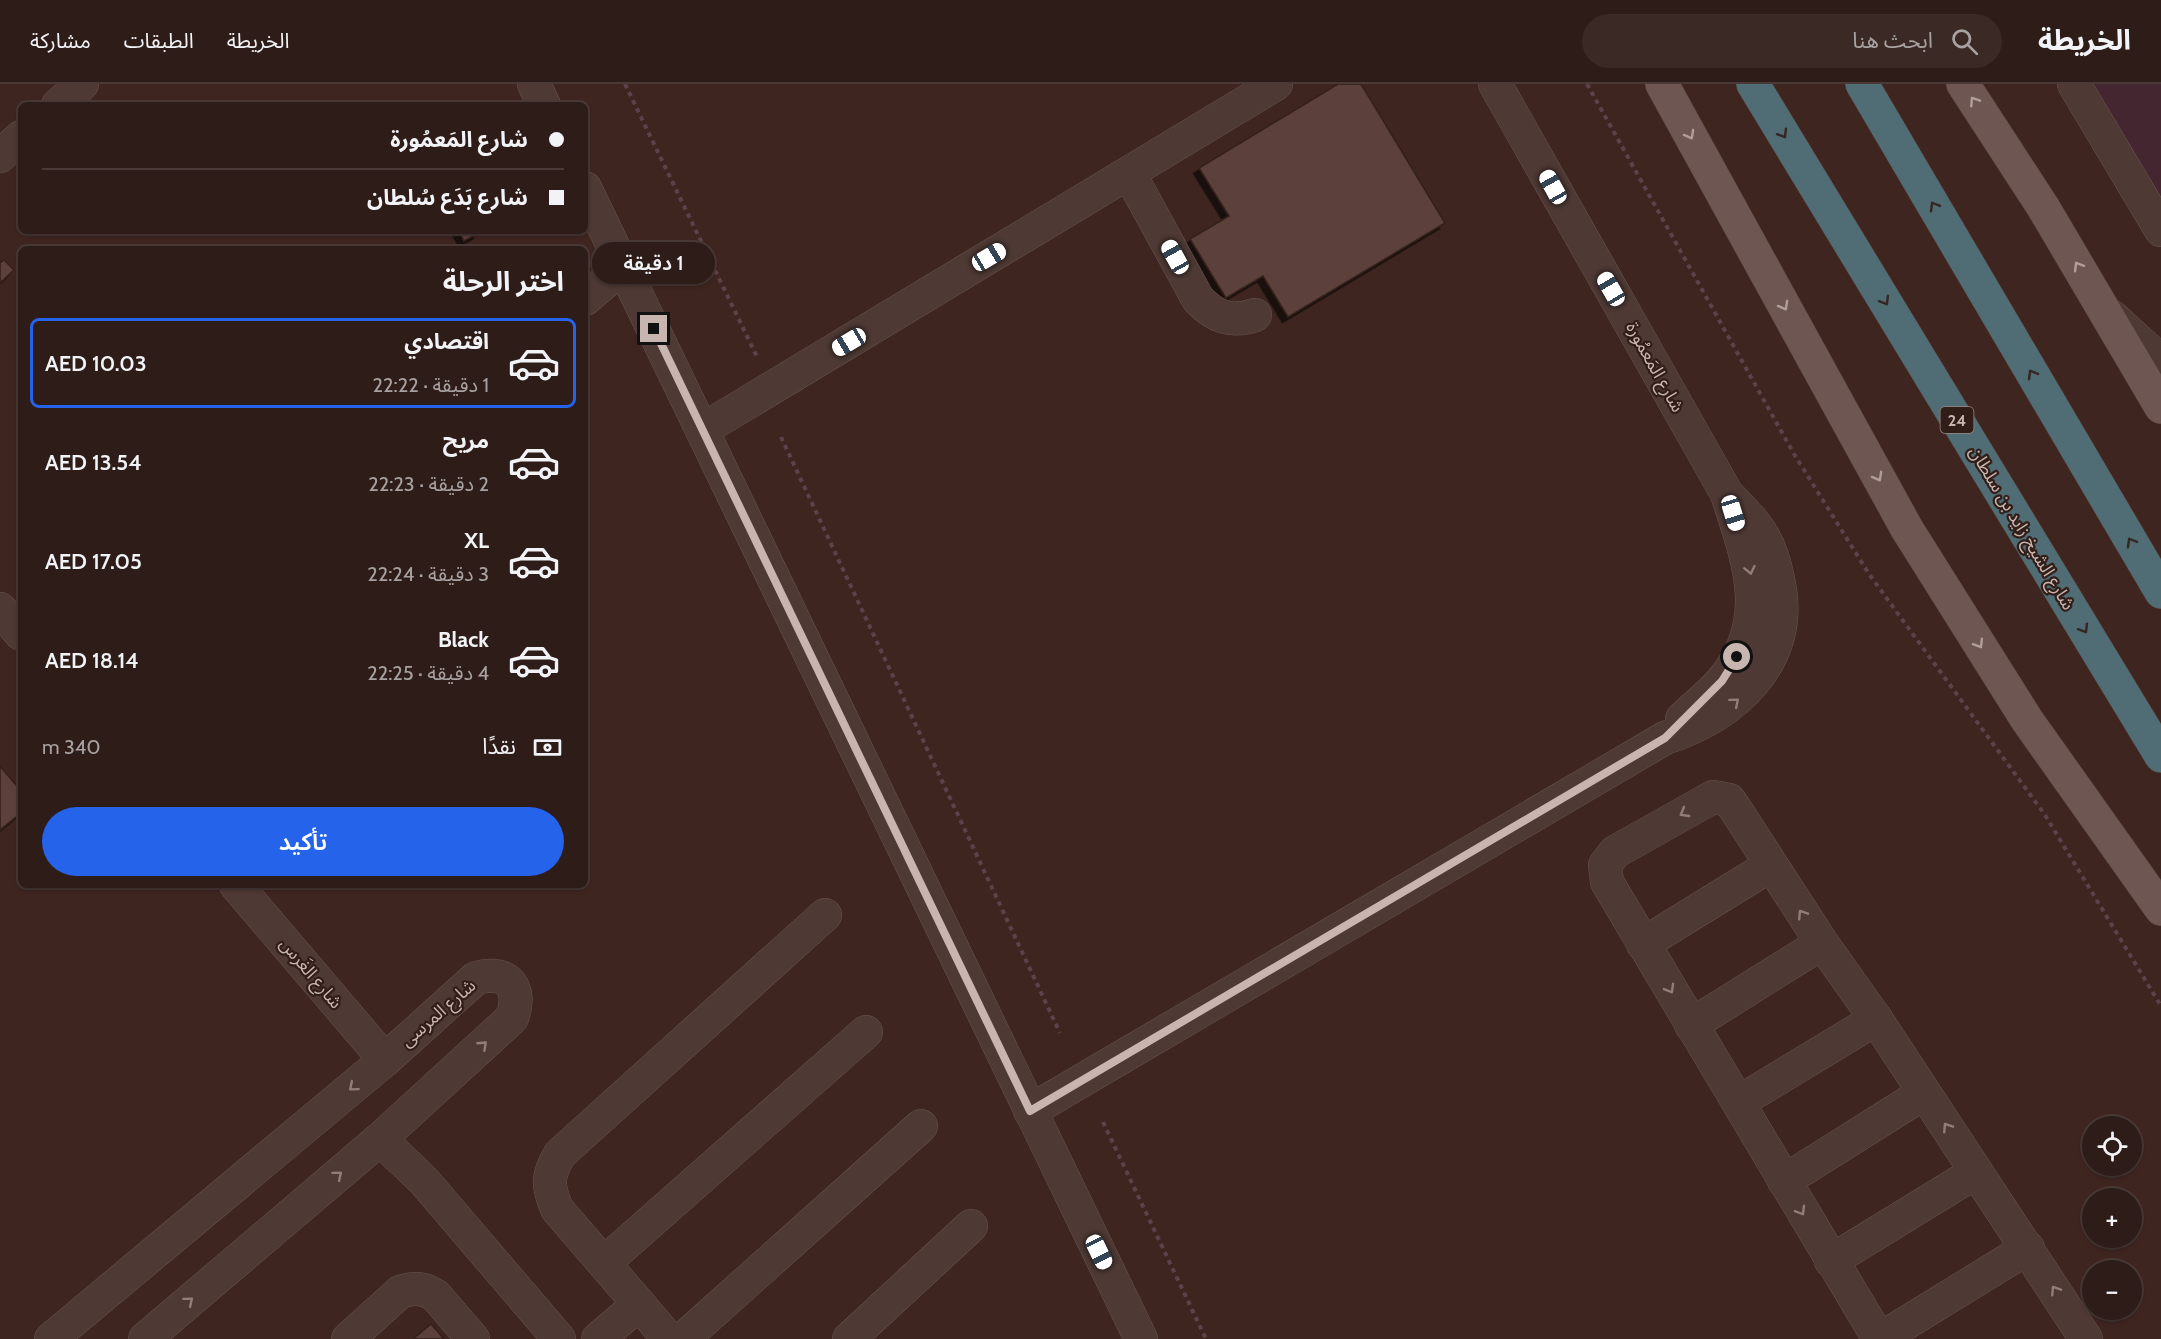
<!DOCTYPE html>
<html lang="ar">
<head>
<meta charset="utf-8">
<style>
  :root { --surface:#2e1c18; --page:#3a2925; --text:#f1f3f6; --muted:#a7a1a2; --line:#493a37; --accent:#2563eb }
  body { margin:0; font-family:Cabin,"Noto Sans Arabic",sans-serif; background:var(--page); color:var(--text); direction:rtl; height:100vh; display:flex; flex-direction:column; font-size:22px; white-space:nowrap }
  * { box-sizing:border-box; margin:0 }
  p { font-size:20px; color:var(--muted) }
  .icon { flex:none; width:33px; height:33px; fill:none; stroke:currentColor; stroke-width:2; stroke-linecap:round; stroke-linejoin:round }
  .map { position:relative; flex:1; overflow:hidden; direction:ltr }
  .details { position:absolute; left:18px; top:162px; width:570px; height:642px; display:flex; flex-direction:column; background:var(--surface); border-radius:9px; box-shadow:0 2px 4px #0004,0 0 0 2px var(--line); direction:rtl }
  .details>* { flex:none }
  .banner { position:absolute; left:18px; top:18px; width:570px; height:132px; border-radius:9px; box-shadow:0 2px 4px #0004,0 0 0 2px var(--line); direction:rtl; display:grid; align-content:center; height:132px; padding:0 24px; background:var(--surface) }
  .buttons { position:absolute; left:2082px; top:1032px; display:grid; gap:12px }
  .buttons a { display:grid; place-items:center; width:60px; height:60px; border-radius:50%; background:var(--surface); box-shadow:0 2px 4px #0004,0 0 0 2px var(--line); font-size:30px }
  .end { position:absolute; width:27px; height:27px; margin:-14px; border:8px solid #c9b5af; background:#111; box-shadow:0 0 0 3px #111 }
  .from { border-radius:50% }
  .bubble { position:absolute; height:42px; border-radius:21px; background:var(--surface); box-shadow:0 2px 4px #0004,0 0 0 2px var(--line); font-size:20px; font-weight:600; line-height:42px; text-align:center; direction:rtl }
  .car { position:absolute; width:18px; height:36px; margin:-18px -9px; border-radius:8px; box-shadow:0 0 4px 2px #0007; background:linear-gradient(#fff 24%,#345 0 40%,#fff 0 76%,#345 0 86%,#fff 0) }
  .banner b { display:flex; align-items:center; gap:21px; height:57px; font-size:22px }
  .banner b+b { border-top:2px solid var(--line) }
  .banner i { width:15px; height:15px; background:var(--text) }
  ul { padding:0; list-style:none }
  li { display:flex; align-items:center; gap:18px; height:90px; margin:0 12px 9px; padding:0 12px; border:3px solid transparent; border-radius:9px }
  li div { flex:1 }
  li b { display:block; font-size:22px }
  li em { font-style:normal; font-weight:600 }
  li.active { border-color:var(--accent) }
  li>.icon { width:54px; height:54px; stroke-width:1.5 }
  h2 { padding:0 24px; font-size:27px; line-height:72px }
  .pay { display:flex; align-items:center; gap:15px; height:66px; padding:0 24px; font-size:22px }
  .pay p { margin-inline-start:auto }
  .action { display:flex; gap:12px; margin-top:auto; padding:12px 24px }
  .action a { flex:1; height:69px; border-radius:36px; background:var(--accent); color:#fff; font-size:24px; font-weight:600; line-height:69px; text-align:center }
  header { display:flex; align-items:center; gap:36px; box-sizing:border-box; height:84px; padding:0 30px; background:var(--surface); border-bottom:2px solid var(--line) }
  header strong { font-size:28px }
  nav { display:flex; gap:33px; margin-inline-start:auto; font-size:21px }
  .search { width:420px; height:54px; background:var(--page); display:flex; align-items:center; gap:15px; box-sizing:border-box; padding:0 21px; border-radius:33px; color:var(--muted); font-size:22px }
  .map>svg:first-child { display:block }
  .green { fill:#442631 }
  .building { fill:#5c403a; stroke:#34201b; stroke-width:1.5; filter:url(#shadow) }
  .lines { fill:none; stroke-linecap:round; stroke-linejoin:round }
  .minor-casing { stroke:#68544f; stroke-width:34 }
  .major-casing { stroke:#56423d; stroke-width:34 }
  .highway-casing { stroke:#55413c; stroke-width:34 }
  .path { stroke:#5e424a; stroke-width:4; stroke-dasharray:4.5 4.5; stroke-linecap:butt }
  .minor { stroke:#4e3934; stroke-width:33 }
  .major { stroke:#6e5752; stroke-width:33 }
  .highway { stroke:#506d75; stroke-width:33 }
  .oneway { stroke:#b29e98 }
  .oneway2 { stroke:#352622 }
  .oneway3 { stroke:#927d78 }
  .route { stroke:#c9b5af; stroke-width:8 }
  .labels { text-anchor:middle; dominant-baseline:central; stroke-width:4.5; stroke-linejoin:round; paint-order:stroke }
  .shield { fill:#321e19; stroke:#9c8882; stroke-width:1.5 }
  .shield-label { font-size:16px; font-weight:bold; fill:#c9b5af }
  .street-label { font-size:18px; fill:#c9b5af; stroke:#321e19 }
</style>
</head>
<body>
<header>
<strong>الخريطة</strong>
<div class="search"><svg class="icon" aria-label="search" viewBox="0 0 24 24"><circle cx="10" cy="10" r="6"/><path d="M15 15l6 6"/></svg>ابحث هنا</div>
<nav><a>الخريطة</a><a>الطبقات</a><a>مشاركة</a></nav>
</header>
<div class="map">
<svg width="2161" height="1255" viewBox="0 0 2161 1255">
  <defs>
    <filter id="shadow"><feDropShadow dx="-5.5" dy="5.5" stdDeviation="0" flood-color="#0009"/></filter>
  </defs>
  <rect width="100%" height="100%" fill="#3e2520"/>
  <!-- green -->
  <path class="green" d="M2070 0H2161V144Z"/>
  <!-- building -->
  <g class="building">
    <path d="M1338 0H1361L1445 139 1288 233 1263 192 1226 214 1190 155 1229 132 1199 84Z"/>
    <path d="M459 147H478L479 149 464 157Z"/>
    <path d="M4 176 14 186 0 199V179Z"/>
    <path d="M0 682 21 707V729L0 746Z"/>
    <path d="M431 1240 444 1255H413Z"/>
  </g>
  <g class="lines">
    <defs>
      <g id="minor">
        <path d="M534 0 544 21"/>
        <path d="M1495 0 1727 410C1748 476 1773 536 1722 597 1710 611 1695 622 1682 635"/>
        <path d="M2074 0 2161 146"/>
        <path d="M58 21 82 0"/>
        <path d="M0 72 21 53"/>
        <path d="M1129 89 1198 215C1215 233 1231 239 1255 231"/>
        <path d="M585 104 1141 1255"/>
        <path d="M585 215 624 182"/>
        <path d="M2111 232 2161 277"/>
        <path d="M702 346 1276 0"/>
        <path d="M0 525 21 550"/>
        <path d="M236 801 385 976"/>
        <path d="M1643 860 1771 781"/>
        <path d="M1691 941 1822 859"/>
        <path d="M1739 1018 1876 935"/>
        <path d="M1030 1027 1665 654C1733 632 1795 578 1779 500 1776 483 1772 467 1763 452 1754 436 1739 423 1727 410"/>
        <path d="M380 1055 424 1097 559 1255"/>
        <path d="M1784 1097 1924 1009"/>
        <path d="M1831 1177 1976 1088"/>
        <path d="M604 1179 866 948"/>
        <path d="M51 1255 385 976 476 894C508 885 523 904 512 934L380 1055 145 1255"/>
        <path d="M348 1255 400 1208C414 1203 424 1204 436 1212L473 1255"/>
        <path d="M598 1255 639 1220"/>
        <path d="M669 1255 557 1125C547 1101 547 1092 560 1070L825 831"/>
        <path d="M683 1255 921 1042"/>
        <path d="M849 1255 971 1142"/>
        <path d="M1879 1255 1607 798 1605 781 1615 768 1713 713 1729 716 1734 723 1822 859 1876 935 2086 1255"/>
        <path d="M1880 1255 2028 1164"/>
      </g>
      <g id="major">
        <path d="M1662 0 1907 445 2027 636 2161 825"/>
        <path d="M1963 0 2043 123 2161 323"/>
      </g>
      <g id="highway">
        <path d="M1753 0 2161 672"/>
        <path d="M1862 0 2161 508"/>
      </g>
    </defs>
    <!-- minor casing -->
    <use href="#minor" class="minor-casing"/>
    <!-- major casing -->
    <use href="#major" class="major-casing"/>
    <!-- highway casing -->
    <use href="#highway" class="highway-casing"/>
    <!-- path -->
    <g class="path">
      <path d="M625 0 758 275"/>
      <path d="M1587 0 1794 370 1869 490 2045 731 2161 922"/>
      <path d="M781 353 1060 949"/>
      <path d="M1103 1038 1206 1255"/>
    </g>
    <!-- minor -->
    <use href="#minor" class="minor"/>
    <!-- major -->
    <use href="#major" class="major"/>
    <!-- highway -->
    <use href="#highway" class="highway"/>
  </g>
  <!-- one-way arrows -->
  <defs><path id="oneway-chevron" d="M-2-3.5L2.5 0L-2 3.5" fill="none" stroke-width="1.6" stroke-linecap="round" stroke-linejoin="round" transform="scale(1.5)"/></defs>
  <g class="oneway">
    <use href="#oneway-chevron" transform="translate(1974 17) rotate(-123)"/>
    <use href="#oneway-chevron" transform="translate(1690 51) rotate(61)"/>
    <use href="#oneway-chevron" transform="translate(2078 182) rotate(-121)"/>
    <use href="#oneway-chevron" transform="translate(1784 222) rotate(61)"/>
    <use href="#oneway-chevron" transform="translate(1878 393) rotate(61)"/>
    <use href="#oneway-chevron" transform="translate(1979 560) rotate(58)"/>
  </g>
  <g class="oneway2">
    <use href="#oneway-chevron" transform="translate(1783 50) rotate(59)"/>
    <use href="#oneway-chevron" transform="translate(1934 122) rotate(-120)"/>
    <use href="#oneway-chevron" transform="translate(1885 217) rotate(59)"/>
    <use href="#oneway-chevron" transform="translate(2032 290) rotate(-120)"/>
    <use href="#oneway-chevron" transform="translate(2131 458) rotate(-120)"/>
    <use href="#oneway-chevron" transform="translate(2084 545) rotate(59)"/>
  </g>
  <g class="oneway3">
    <use href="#oneway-chevron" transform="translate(1750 486) rotate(78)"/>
    <use href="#oneway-chevron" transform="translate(1735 618) rotate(-40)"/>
    <use href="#oneway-chevron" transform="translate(1684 729) rotate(150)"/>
    <use href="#oneway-chevron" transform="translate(1802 830) rotate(-123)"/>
    <use href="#oneway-chevron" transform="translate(1670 905) rotate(60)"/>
    <use href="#oneway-chevron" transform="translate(483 961) rotate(-43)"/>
    <use href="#oneway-chevron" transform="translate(353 1003) rotate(140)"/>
    <use href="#oneway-chevron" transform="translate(1947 1043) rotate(-123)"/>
    <use href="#oneway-chevron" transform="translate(338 1091) rotate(-40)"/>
    <use href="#oneway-chevron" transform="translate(1801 1127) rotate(60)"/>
    <use href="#oneway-chevron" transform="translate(2055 1206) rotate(-123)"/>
    <use href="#oneway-chevron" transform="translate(189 1217) rotate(-40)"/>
  </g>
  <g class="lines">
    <!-- route -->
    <path class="route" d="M654 245 1030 1027 1665 654 1722 597 1737 573"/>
  </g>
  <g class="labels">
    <!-- shield labels -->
    <rect class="shield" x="1940.5" y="323" width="33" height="26" rx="4.5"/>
    <g class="shield-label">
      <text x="1957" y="336">24</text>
    </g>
    <!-- street labels -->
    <g class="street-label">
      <text transform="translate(1655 283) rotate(61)">شارع المَعمُورة</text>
      <text transform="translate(2022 444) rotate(59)">شارع الشيخ زايد بن سلطان</text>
      <text transform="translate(311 889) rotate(50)">شارع الغَرس</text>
      <text transform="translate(438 929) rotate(-41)">شارع المرسى</text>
    </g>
  </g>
</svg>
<div class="buttons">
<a><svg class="icon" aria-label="locate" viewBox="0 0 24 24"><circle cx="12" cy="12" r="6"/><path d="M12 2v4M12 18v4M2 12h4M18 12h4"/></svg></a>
<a>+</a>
<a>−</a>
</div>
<i class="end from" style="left:1737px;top:573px"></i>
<i class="end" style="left:654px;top:245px"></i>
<div class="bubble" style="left:592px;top:158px;width:123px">1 دقيقة</div>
<i class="car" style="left:1553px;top:103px;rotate:331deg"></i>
<i class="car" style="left:989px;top:173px;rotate:59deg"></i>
<i class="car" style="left:1175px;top:173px;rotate:331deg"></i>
<i class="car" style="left:1611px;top:205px;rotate:330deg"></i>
<i class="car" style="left:849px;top:258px;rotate:239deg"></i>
<i class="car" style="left:1733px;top:429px;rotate:163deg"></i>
<i class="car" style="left:1099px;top:1168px;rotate:154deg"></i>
<div class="banner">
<b><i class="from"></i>شارع المَعمُورة</b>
<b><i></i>شارع بَدَع سُلطان</b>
</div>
<section class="details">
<h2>اختر الرحلة</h2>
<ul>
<li class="active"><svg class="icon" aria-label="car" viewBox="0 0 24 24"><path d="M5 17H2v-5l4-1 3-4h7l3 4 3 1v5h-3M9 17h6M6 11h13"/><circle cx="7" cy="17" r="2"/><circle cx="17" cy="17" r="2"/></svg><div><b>اقتصادي</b><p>1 دقيقة · 22:22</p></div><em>AED 10.03</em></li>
<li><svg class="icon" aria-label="car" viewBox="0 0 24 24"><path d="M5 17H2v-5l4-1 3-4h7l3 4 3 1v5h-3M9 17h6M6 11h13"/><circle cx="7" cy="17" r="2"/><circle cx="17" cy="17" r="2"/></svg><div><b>مريح</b><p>2 دقيقة · 22:23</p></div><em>AED 13.54</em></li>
<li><svg class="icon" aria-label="car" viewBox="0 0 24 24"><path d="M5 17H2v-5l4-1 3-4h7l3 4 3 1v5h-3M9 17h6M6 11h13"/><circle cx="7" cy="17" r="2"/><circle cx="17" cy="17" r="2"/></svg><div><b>XL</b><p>3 دقيقة · 22:24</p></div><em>AED 17.05</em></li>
<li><svg class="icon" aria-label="car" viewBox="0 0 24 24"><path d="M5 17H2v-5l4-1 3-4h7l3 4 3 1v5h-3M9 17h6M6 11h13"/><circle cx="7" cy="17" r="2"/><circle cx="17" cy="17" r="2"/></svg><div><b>Black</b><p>4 دقيقة · 22:25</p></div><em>AED 18.14</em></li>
</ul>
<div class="pay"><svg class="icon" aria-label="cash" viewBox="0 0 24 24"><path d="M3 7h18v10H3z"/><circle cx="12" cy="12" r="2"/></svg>نقدًا<p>340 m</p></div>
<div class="action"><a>تأكيد</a></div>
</section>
</div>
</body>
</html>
